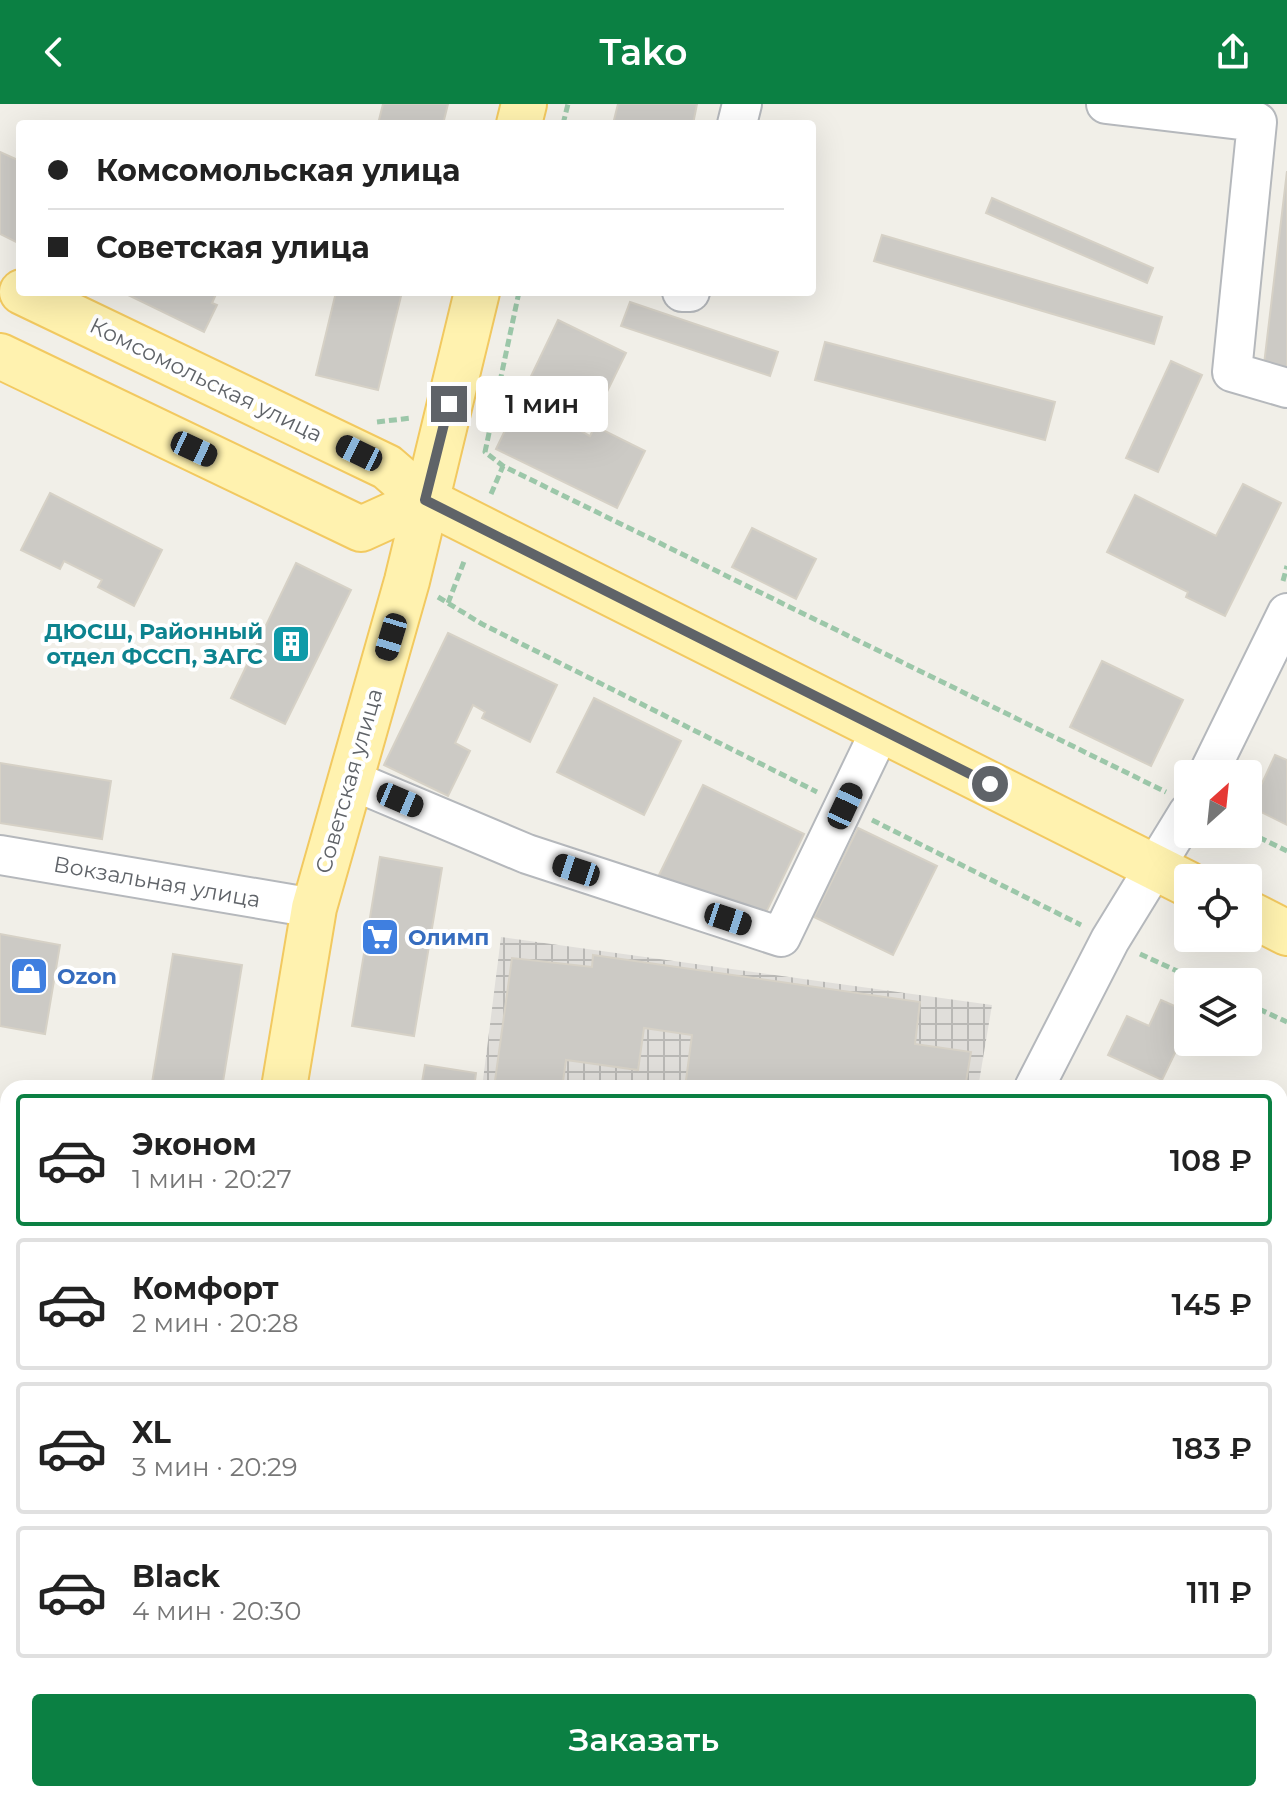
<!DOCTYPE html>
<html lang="ru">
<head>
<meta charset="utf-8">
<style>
  :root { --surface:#fff; --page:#f2f2f2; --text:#222; --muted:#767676; --line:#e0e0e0; --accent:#0b8043 }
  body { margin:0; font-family:Montserrat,sans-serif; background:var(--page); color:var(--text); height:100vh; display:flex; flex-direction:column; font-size:30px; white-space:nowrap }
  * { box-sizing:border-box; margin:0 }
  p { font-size:26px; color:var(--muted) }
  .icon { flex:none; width:44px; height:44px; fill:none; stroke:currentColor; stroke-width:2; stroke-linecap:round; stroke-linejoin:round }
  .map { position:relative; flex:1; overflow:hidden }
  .drawer { position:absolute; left:0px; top:976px; width:1288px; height:722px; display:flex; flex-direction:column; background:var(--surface); border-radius:24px 24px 0 0; box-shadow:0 8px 32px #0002 }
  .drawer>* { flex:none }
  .hud { position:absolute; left:16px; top:16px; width:800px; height:176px; border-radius:8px; box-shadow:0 8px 32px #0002; display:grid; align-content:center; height:176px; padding:0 32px; background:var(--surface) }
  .needle { width:52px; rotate:27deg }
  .controls { position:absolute; left:1174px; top:656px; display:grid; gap:16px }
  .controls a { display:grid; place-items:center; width:88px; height:88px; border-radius:8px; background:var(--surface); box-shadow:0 8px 32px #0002; font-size:40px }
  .end { position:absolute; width:36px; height:36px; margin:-18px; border:10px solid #5f6368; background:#fff; box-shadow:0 0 0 4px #fff }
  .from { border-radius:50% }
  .bubble { position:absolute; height:56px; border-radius:8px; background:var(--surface); box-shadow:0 8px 32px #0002; font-size:26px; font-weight:600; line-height:56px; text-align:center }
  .car { position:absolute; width:24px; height:48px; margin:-24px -12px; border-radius:10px; box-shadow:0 0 6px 2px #0007; background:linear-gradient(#222 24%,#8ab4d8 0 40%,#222 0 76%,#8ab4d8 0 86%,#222 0) }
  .hud b { display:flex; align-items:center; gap:28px; height:76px; font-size:30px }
  .hud b+b { border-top:2px solid var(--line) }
  .hud i { width:20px; height:20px; background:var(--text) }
  ul { padding:14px 0 0; list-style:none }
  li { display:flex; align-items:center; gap:24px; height:132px; margin:0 16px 12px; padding:0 16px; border:4px solid var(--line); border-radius:8px }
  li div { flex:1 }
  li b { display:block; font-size:30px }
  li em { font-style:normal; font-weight:600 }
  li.selected { border-color:var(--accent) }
  li>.icon { width:72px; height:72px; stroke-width:1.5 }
  .action { display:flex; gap:16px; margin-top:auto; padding:16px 32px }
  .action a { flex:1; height:92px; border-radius:8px; background:var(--accent); color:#fff; font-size:32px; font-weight:600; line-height:92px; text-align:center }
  header { display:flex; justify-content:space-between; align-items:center; height:104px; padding:0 32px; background:var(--accent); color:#fff; font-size:36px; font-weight:600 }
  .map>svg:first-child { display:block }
  .industrial { fill:url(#industrial-grid) }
  .park { fill:url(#park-dots) }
  .building { fill:#cccac5; stroke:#d6d1c6; stroke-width:2 }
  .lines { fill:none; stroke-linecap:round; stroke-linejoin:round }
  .minor-casing { stroke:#b5b8bc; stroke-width:42 }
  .major-casing { stroke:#f2c960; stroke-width:48 }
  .path { stroke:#9cc7a9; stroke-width:5; stroke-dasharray:8 4; stroke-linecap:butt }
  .minor { stroke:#fff; stroke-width:38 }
  .major { stroke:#fff2af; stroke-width:44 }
  .route { stroke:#5f6368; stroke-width:10 }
  .labels { text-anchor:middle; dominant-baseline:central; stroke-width:8; stroke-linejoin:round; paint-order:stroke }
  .street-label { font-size:22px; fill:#5f6368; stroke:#fff }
  .culture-label { font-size:22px; font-weight:bold; fill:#0d838f; stroke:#fff; text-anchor:end }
  .shop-label { font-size:22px; font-weight:bold; fill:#366cbe; stroke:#fff; text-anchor:start }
</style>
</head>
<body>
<header><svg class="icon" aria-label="back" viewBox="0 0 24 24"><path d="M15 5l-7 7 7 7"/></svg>Tako<svg class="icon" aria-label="share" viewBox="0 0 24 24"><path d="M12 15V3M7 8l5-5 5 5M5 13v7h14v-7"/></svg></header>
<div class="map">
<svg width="1287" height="1697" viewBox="0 0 1287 1697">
  <defs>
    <pattern id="industrial-grid" width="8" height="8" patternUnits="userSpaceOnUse" patternTransform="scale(2)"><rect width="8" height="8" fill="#e0deda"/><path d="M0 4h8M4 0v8" fill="none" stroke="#b9b8b5"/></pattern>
    <pattern id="park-dots" width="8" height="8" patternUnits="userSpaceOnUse" patternTransform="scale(2)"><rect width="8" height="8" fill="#c5e8c5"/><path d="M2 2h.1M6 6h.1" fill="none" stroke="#a3c0a4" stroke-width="1.8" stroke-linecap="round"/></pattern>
  </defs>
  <rect width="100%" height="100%" fill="#f1efe8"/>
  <!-- industrial -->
  <path class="industrial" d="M501 833 992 901 978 984H482Z"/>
  <!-- park -->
  <path class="park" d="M0 1202 8 1204V1690H105L103 1697H0Z"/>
  <!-- building -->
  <g class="building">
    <path d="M383 0H448L443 20H378Z"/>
    <path d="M618 0H697L693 20H613Z"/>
    <path d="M0 48 20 57V140L0 130Z"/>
    <path d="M1287 67V272L1263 269Z"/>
    <path d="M992 94 1153 164 1147 179 986 109Z"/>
    <path d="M882 131 1162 213 1154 240 874 157Z"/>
    <path d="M122 188H217L212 199 217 201 204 228Z"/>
    <path d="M336 188H402L378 286 316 271Z"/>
    <path d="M630 198 778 248 770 272 621 222Z"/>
    <path d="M558 216 626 249 603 296 590 289 574 323 590 332 595 322 645 347 617 404 496 345Z"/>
    <path d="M825 238 1055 298 1045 336 815 276Z"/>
    <path d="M1171 257 1202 271 1158 368 1126 354Z"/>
    <path d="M1243 380 1281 399 1225 512 1186 493 1188 488 1107 448 1135 391 1216 432Z"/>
    <path d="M50 389 162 446 134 502 98 483 102 476 64 457 60 465 21 446Z"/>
    <path d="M752 424 816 455 796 495 732 463Z"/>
    <path d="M296 459 351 486 285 620 231 594Z"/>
    <path d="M448 529 557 581 530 638 482 614 485 608 473 601 455 639 470 647 448 692 384 661Z"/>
    <path d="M1102 557 1183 596 1151 662 1070 623Z"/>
    <path d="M594 594 681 637 644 711 557 668Z"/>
    <path d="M1275 651 1287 656V721L1251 703Z"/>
    <path d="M0 659 111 677 102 735 0 719Z"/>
    <path d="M703 681 804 730 757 827 656 777Z"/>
    <path d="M858 724 937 762 893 851 814 813Z"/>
    <path d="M380 753 442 764 414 932 352 922Z"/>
    <path d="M0 830 60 841 45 930 0 922Z"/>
    <path d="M173 850 242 861 222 984H181L152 979Z"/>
    <path d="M593 851 920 898 915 940 971 948 965 984H685L692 931 644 924 638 966 566 956 562 984H494L512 854 592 863Z"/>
    <path d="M1161 896 1188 908V922L1162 976 1108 951 1127 912 1149 922Z"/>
    <path d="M425 961 476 969 474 984H421Z"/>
    <path d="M1287 1018V1066L1280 1062V1033Z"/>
    <path d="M0 1126 8 1127V1195L0 1194Z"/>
    <path d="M1280 1533H1287V1579L1280 1580Z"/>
    <path d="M253 1690H317L315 1697H250Z"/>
    <path d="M398 1690H433L431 1697H410L397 1693Z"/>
    <path d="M553 1690H616L614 1697H551Z"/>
    <path d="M764 1690H826L824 1697H762Z"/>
    <rect x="1088" y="1690" width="37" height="7"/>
    <path d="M1205 1690H1264V1697L1204 1696Z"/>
  </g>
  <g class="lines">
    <defs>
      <g id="minor">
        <path d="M1106 0 1257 18 1232 268 1287 284"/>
        <path d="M737 20 742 0"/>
        <path d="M682 188H690"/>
        <path d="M1208 670 1287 509"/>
        <path d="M349 675 527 750 781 833 881 625"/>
        <path d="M0 751 314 804"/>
        <path d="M1034 984 1110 836 1188 709"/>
        <path d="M1280 1501 1287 1500"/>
        <path d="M1157 1690V1697"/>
        <path d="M875 1697 877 1690"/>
      </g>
      <g id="major">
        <path d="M519 20 524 0"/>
        <path d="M22 188 387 363 425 396 1188 780"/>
        <path d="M0 252 361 425 425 396"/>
        <path d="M1248 809 1287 829"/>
        <path d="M284 984 314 804 407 477 477 188"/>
        <path d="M143 1697 145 1690"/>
      </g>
    </defs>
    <!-- minor casing -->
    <use href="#minor" class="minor-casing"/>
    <!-- major casing -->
    <use href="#major" class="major-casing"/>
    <!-- path -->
    <g class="path">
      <path d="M563 20 568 0"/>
      <path d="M519 188 485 348 503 362 1166 688"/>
      <path d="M377 318 411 314"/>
      <path d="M491 390 503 362"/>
      <path d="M1283 477 1287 462"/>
      <path d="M438 493 482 520 817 688"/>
      <path d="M448 499 465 455"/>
      <path d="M872 716 1081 821"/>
      <path d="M1248 728 1287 747"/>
      <path d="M1140 850 1201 878"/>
      <path d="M1248 900 1287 918"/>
      <path d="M0 1694 17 1697"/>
    </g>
    <!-- minor -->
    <use href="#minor" class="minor"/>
    <!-- major -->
    <use href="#major" class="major"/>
  </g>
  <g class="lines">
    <!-- route -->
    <path class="route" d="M449 300 425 396 990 680"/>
  </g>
  <!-- icons -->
  <defs>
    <symbol id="building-square" viewBox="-11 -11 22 22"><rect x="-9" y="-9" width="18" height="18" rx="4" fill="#0f9aa8" stroke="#fff"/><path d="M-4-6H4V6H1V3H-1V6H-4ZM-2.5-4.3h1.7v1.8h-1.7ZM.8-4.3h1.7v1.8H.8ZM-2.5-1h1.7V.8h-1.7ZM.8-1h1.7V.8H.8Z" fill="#fff"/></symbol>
    <symbol id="supermarket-square" viewBox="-11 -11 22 22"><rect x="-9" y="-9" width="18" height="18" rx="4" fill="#3f7fe0" stroke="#fff"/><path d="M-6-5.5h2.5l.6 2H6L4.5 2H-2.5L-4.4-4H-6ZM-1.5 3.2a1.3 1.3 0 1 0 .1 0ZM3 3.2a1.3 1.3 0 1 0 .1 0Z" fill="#fff"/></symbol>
    <symbol id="shop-square" viewBox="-11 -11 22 22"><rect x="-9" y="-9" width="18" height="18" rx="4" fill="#3f7fe0" stroke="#fff"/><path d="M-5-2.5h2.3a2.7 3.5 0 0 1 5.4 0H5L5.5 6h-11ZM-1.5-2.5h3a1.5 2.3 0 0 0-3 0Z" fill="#fff"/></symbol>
  </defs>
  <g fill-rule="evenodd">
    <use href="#building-square" x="269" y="518" width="44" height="44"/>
    <use href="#supermarket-square" x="358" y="811" width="44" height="44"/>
    <use href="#shop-square" x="7" y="850" width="44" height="44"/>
  </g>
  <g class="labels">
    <!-- street labels -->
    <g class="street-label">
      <text transform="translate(206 276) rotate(26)">Комсомольская улица</text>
      <text transform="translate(349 677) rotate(-74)">Советская улица</text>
      <text transform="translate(157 778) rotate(10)">Вокзальная улица</text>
    </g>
    <!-- culture labels -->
    <g class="culture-label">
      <text x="263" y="527">ДЮСШ, Районный<tspan x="263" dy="25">отдел ФССП, ЗАГС</tspan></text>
    </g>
    <!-- shop labels -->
    <g class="shop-label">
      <text x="408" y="833">Олимп</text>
      <text x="57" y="872">Ozon</text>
    </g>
  </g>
</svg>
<div class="controls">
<a><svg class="needle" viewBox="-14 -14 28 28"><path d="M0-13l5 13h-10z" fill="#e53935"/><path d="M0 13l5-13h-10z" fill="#767676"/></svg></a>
<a><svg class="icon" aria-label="locate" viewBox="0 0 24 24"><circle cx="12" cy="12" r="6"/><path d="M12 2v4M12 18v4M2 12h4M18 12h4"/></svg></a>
<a><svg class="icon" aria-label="layers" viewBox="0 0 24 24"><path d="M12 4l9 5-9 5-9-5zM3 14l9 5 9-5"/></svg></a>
</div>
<i class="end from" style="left:990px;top:680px"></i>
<i class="end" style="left:449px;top:300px"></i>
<div class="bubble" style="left:476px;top:272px;width:132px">1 мин</div>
<i class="car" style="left:194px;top:345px;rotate:115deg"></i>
<i class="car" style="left:359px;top:349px;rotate:296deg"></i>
<i class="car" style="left:391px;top:533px;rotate:197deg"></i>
<i class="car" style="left:400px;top:696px;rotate:113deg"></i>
<i class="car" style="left:845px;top:702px;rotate:25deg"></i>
<i class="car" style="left:576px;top:766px;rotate:288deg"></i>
<i class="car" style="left:728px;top:815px;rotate:108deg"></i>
<div class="hud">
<b><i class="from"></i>Комсомольская улица</b>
<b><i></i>Советская улица</b>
</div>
<section class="drawer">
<ul>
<li class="selected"><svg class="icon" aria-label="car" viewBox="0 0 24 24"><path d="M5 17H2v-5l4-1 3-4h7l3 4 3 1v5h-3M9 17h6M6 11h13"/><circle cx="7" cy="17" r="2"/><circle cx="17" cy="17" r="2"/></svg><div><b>Эконом</b><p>1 мин · 20:27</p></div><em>108 ₽</em></li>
<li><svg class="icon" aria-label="car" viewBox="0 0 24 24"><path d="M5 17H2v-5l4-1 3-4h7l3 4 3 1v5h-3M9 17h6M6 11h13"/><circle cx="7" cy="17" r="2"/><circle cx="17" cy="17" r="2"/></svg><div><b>Комфорт</b><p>2 мин · 20:28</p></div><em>145 ₽</em></li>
<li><svg class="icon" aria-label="car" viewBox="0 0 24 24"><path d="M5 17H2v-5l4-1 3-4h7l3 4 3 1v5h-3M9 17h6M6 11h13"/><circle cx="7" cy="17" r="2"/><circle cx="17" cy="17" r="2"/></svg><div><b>XL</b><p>3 мин · 20:29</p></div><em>183 ₽</em></li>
<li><svg class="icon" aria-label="car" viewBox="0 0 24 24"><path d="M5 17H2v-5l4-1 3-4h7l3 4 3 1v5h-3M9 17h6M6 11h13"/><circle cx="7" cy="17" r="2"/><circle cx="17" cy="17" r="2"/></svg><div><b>Black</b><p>4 мин · 20:30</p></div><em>111 ₽</em></li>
</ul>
<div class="action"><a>Заказать</a></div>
</section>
</div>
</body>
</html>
